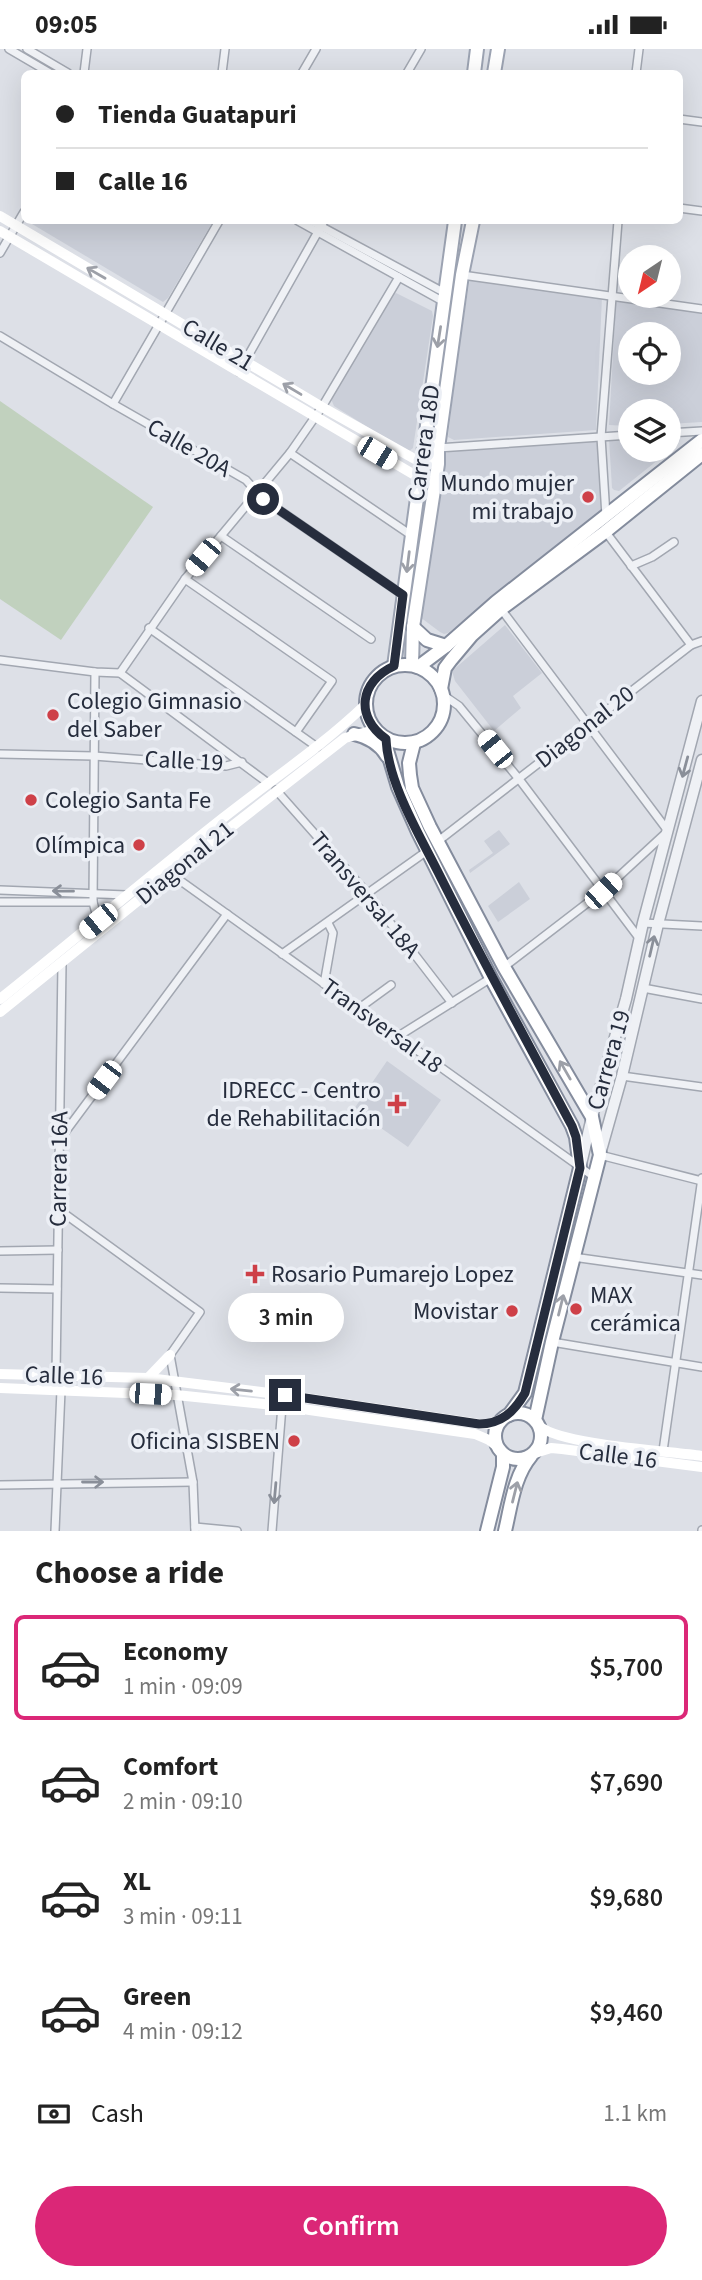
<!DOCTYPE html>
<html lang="en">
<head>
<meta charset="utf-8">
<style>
  :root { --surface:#fff; --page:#f6f6f6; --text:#222; --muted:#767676; --line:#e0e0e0; --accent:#db2777 }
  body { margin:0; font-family:"Source Sans 3",sans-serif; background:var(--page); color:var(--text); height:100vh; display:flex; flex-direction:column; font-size:26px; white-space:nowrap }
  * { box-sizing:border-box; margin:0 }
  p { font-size:23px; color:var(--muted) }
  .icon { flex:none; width:38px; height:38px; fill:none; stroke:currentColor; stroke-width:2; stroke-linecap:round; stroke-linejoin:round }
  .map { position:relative; height:1482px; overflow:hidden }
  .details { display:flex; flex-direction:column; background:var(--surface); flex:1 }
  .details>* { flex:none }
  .banner { position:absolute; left:21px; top:21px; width:662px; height:154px; border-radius:10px; box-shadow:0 7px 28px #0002; display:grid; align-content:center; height:154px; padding:0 35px; background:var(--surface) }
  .needle { width:46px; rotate:215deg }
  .tools { position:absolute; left:618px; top:196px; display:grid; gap:14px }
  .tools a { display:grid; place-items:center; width:63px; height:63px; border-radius:50%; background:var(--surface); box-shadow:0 7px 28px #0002; font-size:35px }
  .end { position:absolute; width:32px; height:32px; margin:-16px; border:9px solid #262d3d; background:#fff; box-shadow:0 0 0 4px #fff }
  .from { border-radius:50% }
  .bubble { position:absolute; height:49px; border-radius:24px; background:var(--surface); box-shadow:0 7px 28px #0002; font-size:23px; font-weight:600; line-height:49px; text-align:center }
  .car { position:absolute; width:21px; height:42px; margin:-21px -10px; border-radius:9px; box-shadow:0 0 5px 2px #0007; background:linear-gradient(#fff 24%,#345 0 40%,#fff 0 76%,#345 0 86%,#fff 0) }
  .banner b { display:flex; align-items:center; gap:24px; height:66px; font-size:26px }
  .banner b+b { border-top:2px solid var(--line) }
  .banner i { width:18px; height:18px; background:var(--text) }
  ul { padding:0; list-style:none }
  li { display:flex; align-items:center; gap:21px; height:105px; margin:0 14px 10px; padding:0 21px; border:4px solid transparent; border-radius:10px }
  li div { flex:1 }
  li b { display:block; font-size:26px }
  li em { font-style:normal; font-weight:600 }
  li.on { border-color:var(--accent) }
  li>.icon { width:63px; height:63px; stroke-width:1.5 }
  h2 { padding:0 35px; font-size:32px; line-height:84px }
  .pay { display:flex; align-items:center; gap:18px; height:77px; padding:0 35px; font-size:26px }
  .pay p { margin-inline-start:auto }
  .action { display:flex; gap:14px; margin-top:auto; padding:14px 35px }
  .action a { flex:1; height:80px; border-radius:42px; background:var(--accent); color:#fff; font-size:28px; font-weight:600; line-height:80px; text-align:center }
  .status { display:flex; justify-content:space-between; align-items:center; height:49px; padding:0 35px; background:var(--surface); direction:ltr }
  .status svg { height:19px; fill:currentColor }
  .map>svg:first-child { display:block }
  .built { fill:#cbcfd9; fill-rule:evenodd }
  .garden { fill:#c1d1be }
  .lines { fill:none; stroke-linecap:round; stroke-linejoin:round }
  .minor-casing { stroke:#a2a7b1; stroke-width:10 }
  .tertiary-casing { stroke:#a2a7b1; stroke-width:13 }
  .primary-casing { stroke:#9ca3b2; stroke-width:16 }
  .trunk-casing { stroke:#848c9d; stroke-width:16 }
  .minor { stroke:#eff1f5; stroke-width:7 }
  .tertiary { stroke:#eff1f5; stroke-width:10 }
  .secondary { stroke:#fff; stroke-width:10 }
  .primary { stroke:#fff; stroke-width:12 }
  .trunk { stroke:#fff; stroke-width:12 }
  .oneway { stroke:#9da0a8 }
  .oneway2 { stroke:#8a8f99 }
  .route { stroke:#262d3d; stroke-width:9 }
  .poi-dot { fill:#ce4048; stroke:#eceff5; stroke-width:2.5 }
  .labels { text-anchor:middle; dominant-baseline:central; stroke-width:7; stroke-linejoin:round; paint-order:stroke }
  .street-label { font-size:24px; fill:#262d3d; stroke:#eceff5 }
  .poi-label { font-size:24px; fill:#262d3d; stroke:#eceff5; text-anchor:end }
</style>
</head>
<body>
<div class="status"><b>09:05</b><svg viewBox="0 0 49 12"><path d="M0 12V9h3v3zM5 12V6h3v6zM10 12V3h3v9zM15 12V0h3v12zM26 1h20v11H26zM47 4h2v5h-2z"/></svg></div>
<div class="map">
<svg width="702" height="1482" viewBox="0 0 702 1482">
  <rect width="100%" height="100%" fill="#dde0e7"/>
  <!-- built -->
  <g class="built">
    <path d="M27 172H213L168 249 163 253Z"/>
    <path d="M470 229 602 248 596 381 454 391 448 388 456 318Z"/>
    <path d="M396 244 432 262 433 267 413 399 409 402 401 399 334 357 331 350 392 246Z"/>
    <path d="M616 251 702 260V373L669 375 668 362H630V377L609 376ZM630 285H668V324H630Z"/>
    <path d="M669 386H677L680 391 678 395 619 442 614 441 612 439 609 390 630 388V401H668Z"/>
    <path d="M591 392 598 394 605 455 603 460 448 584 444 585 440 583 420 568 441 406 451 402Z"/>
    <path d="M505 576 542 624 513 647 521 659 494 682 455 632 452 622Z"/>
    <path d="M499 781 510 795 470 824 469 821 493 804 484 792Z"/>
    <path d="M519 833 530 850 498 873 488 857Z"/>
    <path d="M387 1012 441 1051 408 1098 354 1060Z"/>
  </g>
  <!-- garden -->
  <path class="garden" d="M0 352 153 458 61 591 0 550Z"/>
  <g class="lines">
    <defs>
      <g id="minor">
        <path d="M9 0 50 24"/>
        <path d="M27 0 68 24"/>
        <path d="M84 24 87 0"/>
        <path d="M222 24 225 0"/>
        <path d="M302 24 316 0"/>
        <path d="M407 24 421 0"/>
        <path d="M636 24 639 0"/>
        <path d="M679 70 702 73"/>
        <path d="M679 159 702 162"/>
        <path d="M298 172 444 253"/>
        <path d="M311 172 445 244"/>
        <path d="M0 204 24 163"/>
        <path d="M462 226 702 260"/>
        <path d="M0 287 113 355 246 431 263 450 403 546"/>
        <path d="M239 323 324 172"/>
        <path d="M113 355 219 172"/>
        <path d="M668 384 702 382"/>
        <path d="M422 397 438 399 630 386"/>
        <path d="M290 404 411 486"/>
        <path d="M606 467 601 388 618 172"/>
        <path d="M605 482 691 596"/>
        <path d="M221 487 371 590"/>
        <path d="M631 517 652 508 674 493"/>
        <path d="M185 530 332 632 296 683"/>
        <path d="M501 560 668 782 603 842 504 918"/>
        <path d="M149 579 317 698"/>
        <path d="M0 611 95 623 120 624 268 734"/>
        <path d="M95 623 93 853 98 872"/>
        <path d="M120 624 185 530 290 404 322 358 399 228"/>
        <path d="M443 646 459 657 519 730 639 889"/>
        <path d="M0 705 94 707 226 717 242 713"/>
        <path d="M276 741 368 845 452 954"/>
        <path d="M437 793 691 596 702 592"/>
        <path d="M171 825 594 1128"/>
        <path d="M0 841 126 846"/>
        <path d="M0 853H93"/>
        <path d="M643 874 702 877"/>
        <path d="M282 905 427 802"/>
        <path d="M324 935 333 884 328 874"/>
        <path d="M643 939 702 950"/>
        <path d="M358 960 391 936"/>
        <path d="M397 988 491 929"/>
        <path d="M622 1027 702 1038"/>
        <path d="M60 1090 227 865"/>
        <path d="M600 1106 702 1132"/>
        <path d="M58 1160 200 1263 170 1306 193 1433 195 1482"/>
        <path d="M0 1202 58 1201"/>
        <path d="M573 1208 702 1226"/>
        <path d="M0 1239 57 1240"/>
        <path d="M552 1293 702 1318"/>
        <path d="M56 1326 62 915"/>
        <path d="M663 1402 702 1129"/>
        <path d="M0 1436 193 1433"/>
        <path d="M195 1478 237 1482"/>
        <path d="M55 1482 61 1341"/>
        <path d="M272 1482 282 1357"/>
        <path d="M702 1482V1481"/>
      </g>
      <g id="tertiary">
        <path d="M600 1105 622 1027 658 875 702 711"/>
        <path d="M581 1115 592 1068 626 950 643 874 702 652"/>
      </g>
      <g id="primary">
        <path d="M474 24 477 0"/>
        <path d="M494 24 498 0"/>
        <path d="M412 616 413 578 438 415V399L462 226 473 172"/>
        <path d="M394 617 455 172"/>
      </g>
      <g id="trunk">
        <path d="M413 578 427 591 446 597"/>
        <circle cx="405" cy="655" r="39"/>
        <path d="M418 618 446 597 496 553 702 391"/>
        <path d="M441 640 445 619 451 611 472 586 501 560 605 483 702 405"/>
        <path d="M354 685C368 688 379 694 387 707"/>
        <path d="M386 690 387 701 398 738 418 783 491 929 572 1077 576 1088 580 1119 525 1344 509 1366"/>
        <path d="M414 694 409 714 410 726 412 739 430 778 504 918 592 1068 600 1106 552 1293 535 1371"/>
        <circle cx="518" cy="1387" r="23"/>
        <path d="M487 1482 503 1418V1405"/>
        <path d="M505 1482C511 1457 514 1427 531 1407"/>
      </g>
    </defs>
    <!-- minor casing -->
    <use href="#minor" class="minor-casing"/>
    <!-- tertiary casing -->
    <use href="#tertiary" class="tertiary-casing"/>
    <!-- primary casing -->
    <use href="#primary" class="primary-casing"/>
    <!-- trunk casing -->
    <use href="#trunk" class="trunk-casing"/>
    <!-- minor -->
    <use href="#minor" class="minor"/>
    <!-- tertiary -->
    <use href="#tertiary" class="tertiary"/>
    <!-- secondary -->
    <g class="secondary">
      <path d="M0 167 322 358 420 413 438 415"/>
      <path d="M0 182 418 428 436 430"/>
      <path d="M0 950C75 890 148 828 223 769 271 731 321 698 365 656"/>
      <path d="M0 963 171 825 345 689 367 683 379 685"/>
      <path d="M0 1325 148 1329 285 1346 479 1375H489L502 1370"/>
      <path d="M148 1329 170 1306"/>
      <path d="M0 1339 176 1346 282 1357 475 1385 489 1391 497 1397"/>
      <path d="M539 1377C562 1396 667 1402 702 1407"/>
      <path d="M535 1404 551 1399 562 1400 702 1418"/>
    </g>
    <!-- primary -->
    <use href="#primary" class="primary"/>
    <!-- trunk -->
    <use href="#trunk" class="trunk"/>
  </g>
  <!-- one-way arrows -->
  <defs><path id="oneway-shaft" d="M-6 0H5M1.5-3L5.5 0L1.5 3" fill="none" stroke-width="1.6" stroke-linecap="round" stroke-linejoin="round" transform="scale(1.75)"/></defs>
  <g class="oneway">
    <use href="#oneway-shaft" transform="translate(96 224) rotate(-150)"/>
    <use href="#oneway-shaft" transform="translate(439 288) rotate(99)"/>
    <use href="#oneway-shaft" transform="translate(292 340) rotate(-149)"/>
    <use href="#oneway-shaft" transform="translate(408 513) rotate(97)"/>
    <use href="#oneway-shaft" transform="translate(565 1021) rotate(-120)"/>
    <use href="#oneway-shaft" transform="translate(561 1256) rotate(-76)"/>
    <use href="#oneway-shaft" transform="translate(241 1341) rotate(-174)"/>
    <use href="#oneway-shaft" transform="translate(515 1443) rotate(-76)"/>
  </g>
  <g class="oneway2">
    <use href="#oneway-shaft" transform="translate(685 718) rotate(105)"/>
    <use href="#oneway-shaft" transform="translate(63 842) rotate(-179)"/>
    <use href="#oneway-shaft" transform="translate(652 897) rotate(-77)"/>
    <use href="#oneway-shaft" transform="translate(93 1433)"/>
    <use href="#oneway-shaft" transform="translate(275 1444) rotate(95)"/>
  </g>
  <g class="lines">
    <!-- route -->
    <path class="route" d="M263 450 403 546 394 617C359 633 355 668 386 690 388 734 419 785 438 823 481 909 527 992 572 1077L576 1088 580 1119 525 1344C514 1363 501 1375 479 1375L285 1346"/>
  </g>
  <!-- markers -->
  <g class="poi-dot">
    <circle cx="588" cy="448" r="7"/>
    <circle cx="53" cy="666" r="7"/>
    <circle cx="31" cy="751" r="7"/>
    <circle cx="139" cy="796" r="7"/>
    <path d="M393.5 1044.5h7v7h7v7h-7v7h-7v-7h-7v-7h7z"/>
    <path d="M251.5 1214.5h7v7h7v7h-7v7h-7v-7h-7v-7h7z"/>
    <circle cx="576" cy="1260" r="7"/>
    <circle cx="512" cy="1262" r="7"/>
    <circle cx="294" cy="1392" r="7"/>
  </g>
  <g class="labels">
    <!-- street labels -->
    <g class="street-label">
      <text transform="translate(218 296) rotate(31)">Calle 21</text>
      <text transform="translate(424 394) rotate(-82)">Carrera 18D</text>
      <text transform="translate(189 399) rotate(30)">Calle 20A</text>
      <text transform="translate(585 678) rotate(-38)">Diagonal 20</text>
      <text transform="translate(184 712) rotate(3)">Calle 19</text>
      <text transform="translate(185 814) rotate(-39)">Diagonal 21</text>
      <text transform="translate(365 846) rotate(50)">Transversal 18A</text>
      <text transform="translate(382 977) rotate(36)">Transversal 18</text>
      <text transform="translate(609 1011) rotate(-74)">Carrera 19</text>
      <text transform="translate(59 1120) rotate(-89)">Carrera 16A</text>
      <text transform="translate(64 1327) rotate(2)">Calle 16</text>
      <text transform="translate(618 1407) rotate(7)">Calle 16</text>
    </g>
    <!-- poi labels -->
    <g class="poi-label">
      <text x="574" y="434">Mundo mujer<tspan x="574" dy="28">mi trabajo</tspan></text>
      <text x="67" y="652" text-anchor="start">Colegio Gimnasio<tspan x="67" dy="28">del Saber</tspan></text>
      <text x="45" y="751" text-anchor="start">Colegio Santa Fe</text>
      <text x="125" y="796">Olímpica</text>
      <text x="381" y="1041">IDRECC - Centro<tspan x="381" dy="28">de Rehabilitación</tspan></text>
      <text x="271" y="1225" text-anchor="start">Rosario Pumarejo Lopez</text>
      <text x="590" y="1246" text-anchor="start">MAX<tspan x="590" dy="28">cerámica</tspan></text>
      <text x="498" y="1262">Movistar</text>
      <text x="280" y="1392">Oficina SISBEN</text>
    </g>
  </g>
</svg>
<div class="tools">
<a><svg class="needle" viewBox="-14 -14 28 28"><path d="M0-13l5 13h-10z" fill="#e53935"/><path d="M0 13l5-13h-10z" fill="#767676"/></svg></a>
<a><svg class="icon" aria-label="locate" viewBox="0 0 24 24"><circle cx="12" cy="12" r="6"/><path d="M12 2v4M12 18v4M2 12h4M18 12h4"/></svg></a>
<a><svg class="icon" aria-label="layers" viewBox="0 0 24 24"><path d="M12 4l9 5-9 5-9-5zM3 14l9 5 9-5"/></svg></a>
</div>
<i class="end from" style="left:263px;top:450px"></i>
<i class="end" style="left:285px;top:1346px"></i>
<div class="bubble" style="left:228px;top:1244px;width:116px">3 min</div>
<i class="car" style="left:377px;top:404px;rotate:121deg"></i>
<i class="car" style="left:203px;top:508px;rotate:220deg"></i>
<i class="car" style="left:495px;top:700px;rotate:321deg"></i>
<i class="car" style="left:603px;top:842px;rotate:47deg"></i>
<i class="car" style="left:98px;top:872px;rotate:231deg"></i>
<i class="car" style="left:104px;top:1031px;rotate:217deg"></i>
<i class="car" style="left:150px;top:1345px;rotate:93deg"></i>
<div class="banner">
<b><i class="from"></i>Tienda Guatapuri</b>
<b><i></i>Calle 16</b>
</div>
</div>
<section class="details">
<h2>Choose a ride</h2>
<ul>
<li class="on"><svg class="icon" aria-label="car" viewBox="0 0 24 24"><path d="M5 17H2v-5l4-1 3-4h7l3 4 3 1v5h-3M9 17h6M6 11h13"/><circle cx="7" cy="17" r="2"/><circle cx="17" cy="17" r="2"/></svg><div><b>Economy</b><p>1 min · 09:09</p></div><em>$5,700</em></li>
<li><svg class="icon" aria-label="car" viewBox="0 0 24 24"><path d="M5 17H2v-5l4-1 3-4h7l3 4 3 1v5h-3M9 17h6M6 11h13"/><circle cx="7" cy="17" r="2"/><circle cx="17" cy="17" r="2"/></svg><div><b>Comfort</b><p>2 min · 09:10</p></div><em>$7,690</em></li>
<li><svg class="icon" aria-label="car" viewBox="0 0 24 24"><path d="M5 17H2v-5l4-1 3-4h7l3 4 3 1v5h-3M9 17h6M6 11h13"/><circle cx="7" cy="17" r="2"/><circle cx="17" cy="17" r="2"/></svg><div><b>XL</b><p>3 min · 09:11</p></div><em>$9,680</em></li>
<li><svg class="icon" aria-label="car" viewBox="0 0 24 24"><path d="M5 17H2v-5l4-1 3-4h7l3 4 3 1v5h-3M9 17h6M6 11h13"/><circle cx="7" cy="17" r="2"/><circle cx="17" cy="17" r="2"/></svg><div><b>Green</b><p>4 min · 09:12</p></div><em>$9,460</em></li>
</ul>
<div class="pay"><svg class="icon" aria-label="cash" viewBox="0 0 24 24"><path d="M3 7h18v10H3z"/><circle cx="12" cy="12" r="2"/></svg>Cash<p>1.1 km</p></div>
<div class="action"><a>Confirm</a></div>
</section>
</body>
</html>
